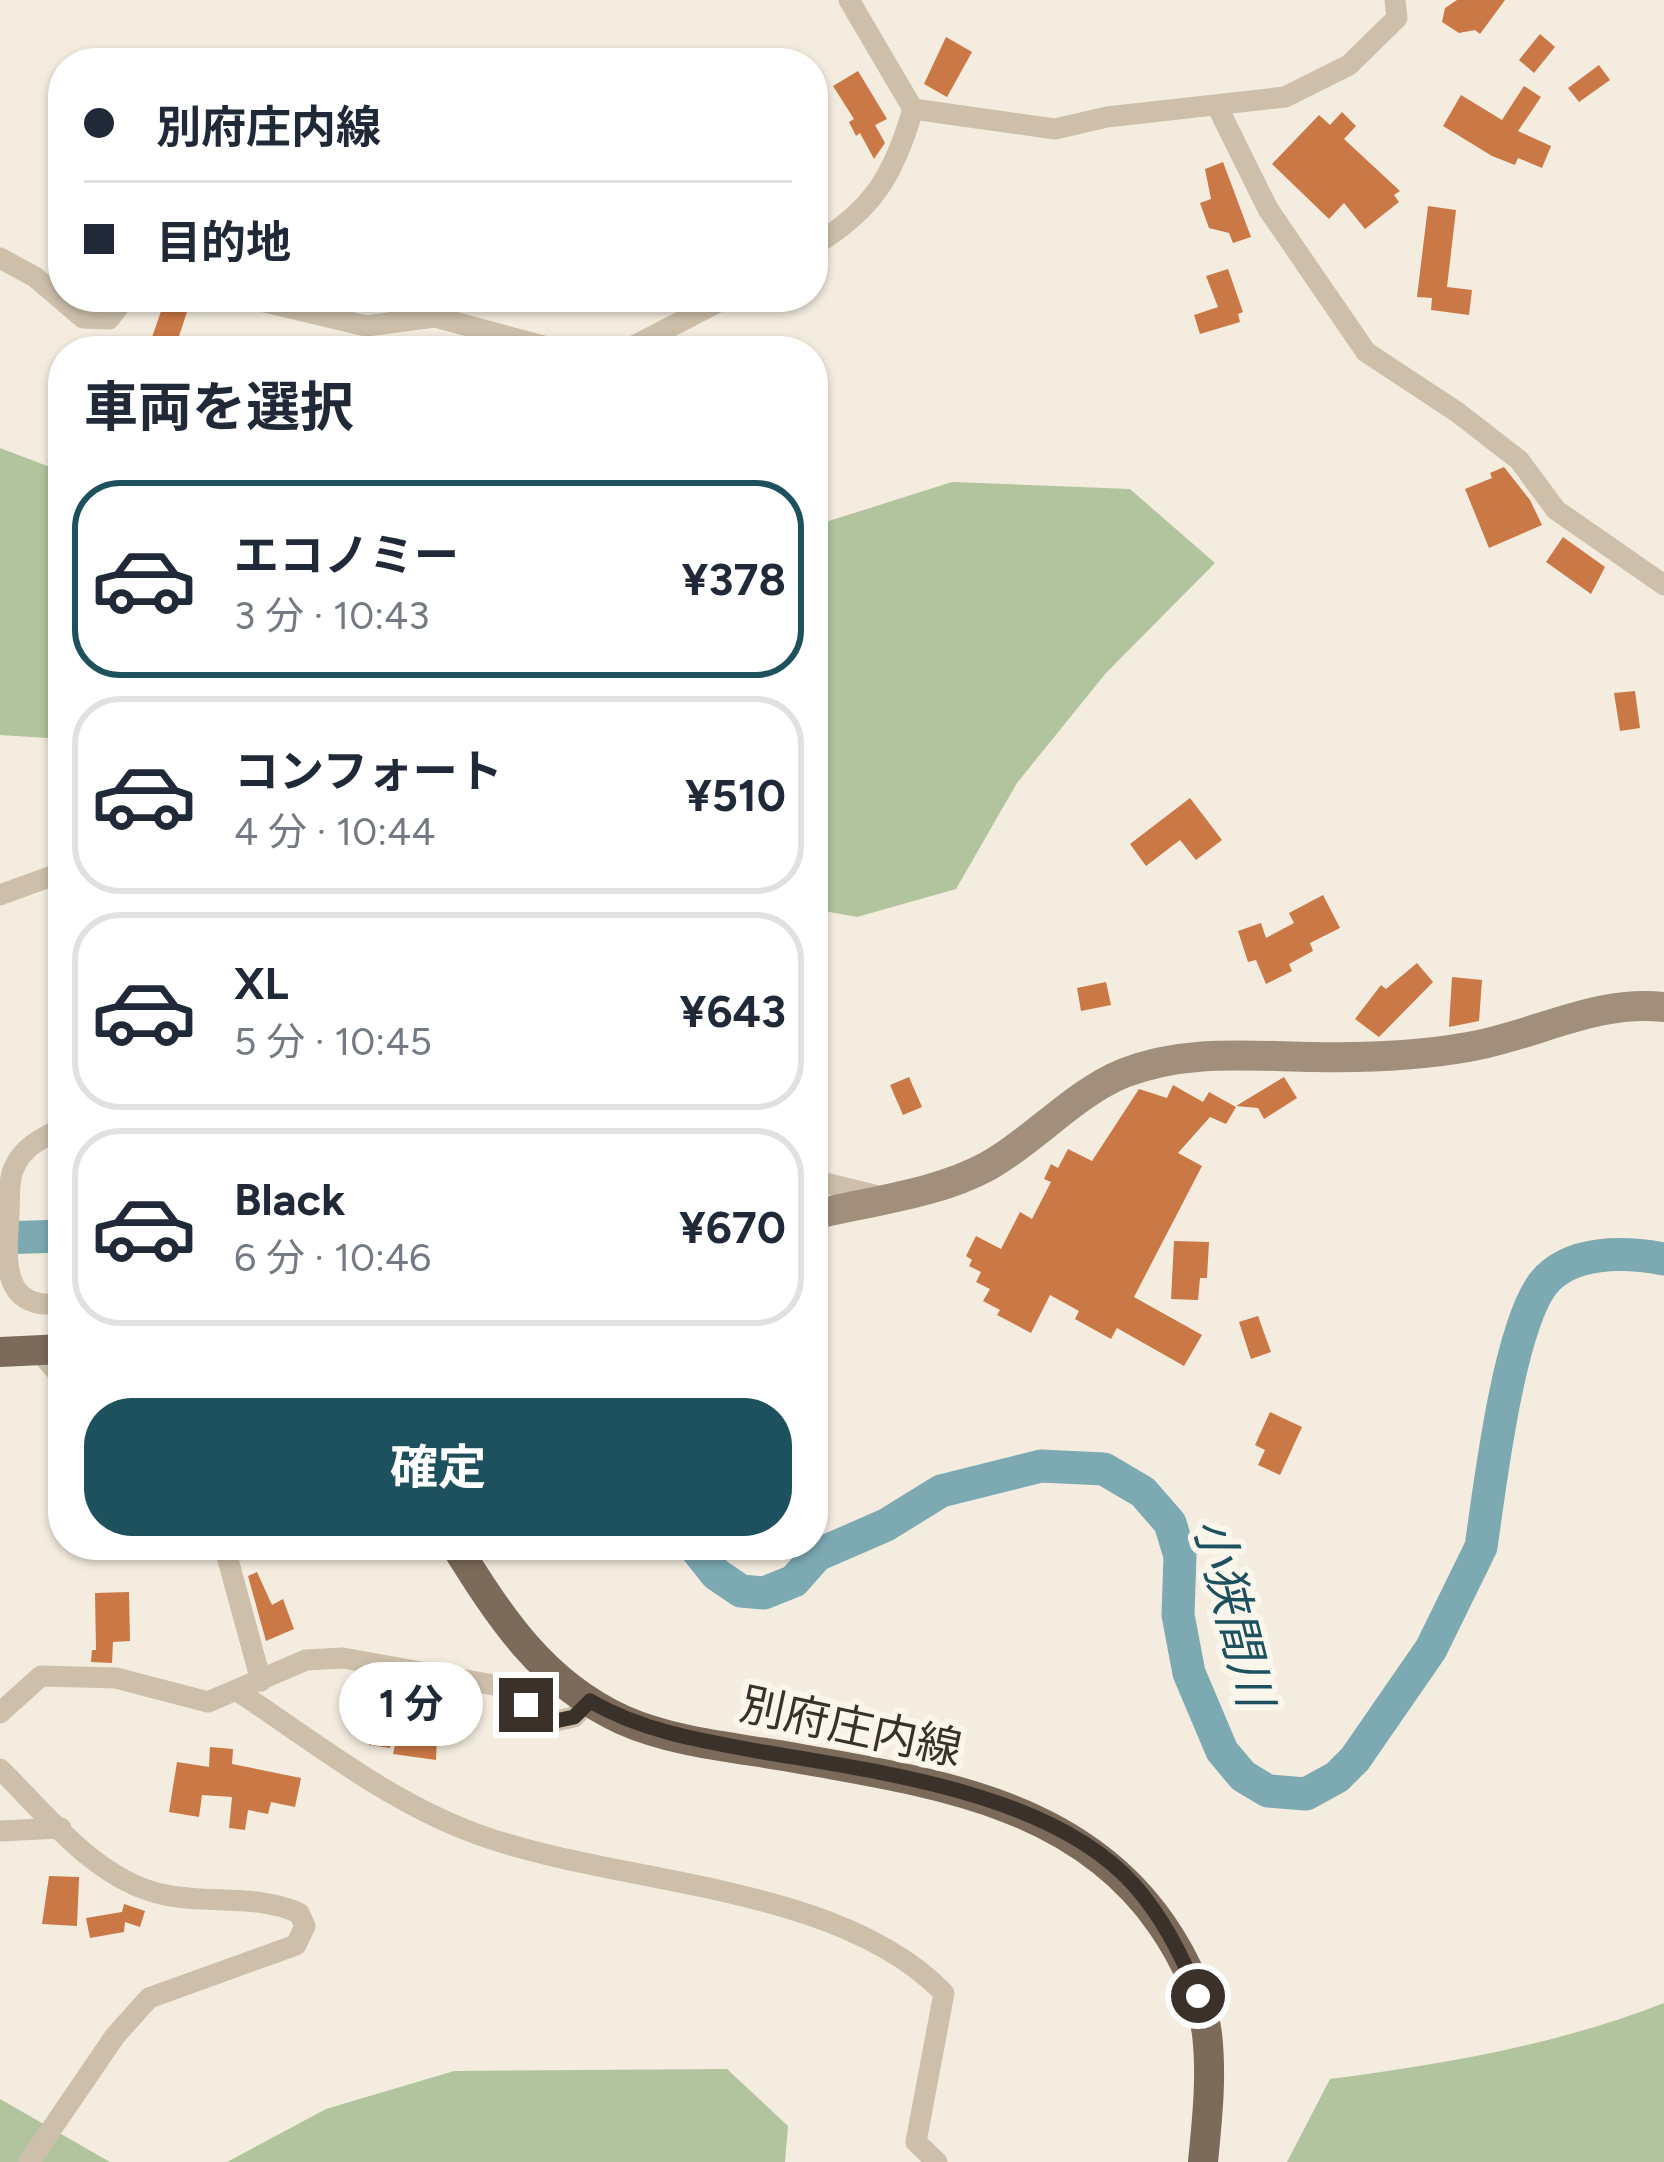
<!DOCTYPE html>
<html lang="ja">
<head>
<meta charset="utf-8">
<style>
  :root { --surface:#fff; --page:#f6f6f7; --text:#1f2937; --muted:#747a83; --line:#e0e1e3; --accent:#1d515e }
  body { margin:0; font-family:Figtree,"Noto Sans JP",sans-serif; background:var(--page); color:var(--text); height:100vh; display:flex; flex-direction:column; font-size:45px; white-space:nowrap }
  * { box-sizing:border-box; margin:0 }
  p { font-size:39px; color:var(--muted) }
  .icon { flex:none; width:66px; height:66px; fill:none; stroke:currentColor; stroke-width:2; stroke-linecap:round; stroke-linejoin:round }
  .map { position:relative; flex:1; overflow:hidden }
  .panel { position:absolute; left:48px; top:336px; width:780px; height:1224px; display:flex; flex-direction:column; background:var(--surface); border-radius:48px; box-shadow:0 3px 9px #0004 }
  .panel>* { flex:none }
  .banner { position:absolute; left:48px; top:48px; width:780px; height:264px; border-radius:48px; box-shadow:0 3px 9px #0004; display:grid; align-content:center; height:264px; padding:0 36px; background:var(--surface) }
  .end { position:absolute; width:54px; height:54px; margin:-27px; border:15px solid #3a312a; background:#fff; box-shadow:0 0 0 6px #fff }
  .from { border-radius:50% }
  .bubble { position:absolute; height:84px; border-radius:42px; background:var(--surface); box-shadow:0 3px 9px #0004; font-size:39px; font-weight:700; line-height:84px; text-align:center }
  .banner b { display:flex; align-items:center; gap:42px; height:114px; font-size:45px }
  .banner b+b { border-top:3px solid var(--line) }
  .banner i { width:30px; height:30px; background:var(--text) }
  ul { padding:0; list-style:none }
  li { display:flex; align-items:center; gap:36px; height:198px; margin:0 24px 18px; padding:0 12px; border:6px solid var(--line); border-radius:48px }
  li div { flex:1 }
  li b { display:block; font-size:45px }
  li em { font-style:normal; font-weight:700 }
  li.current { border-color:var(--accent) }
  li>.icon { width:108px; height:108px; stroke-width:1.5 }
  h2 { padding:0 36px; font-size:54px; line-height:144px }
  .button { display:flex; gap:24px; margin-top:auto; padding:24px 36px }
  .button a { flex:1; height:138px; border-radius:48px; background:var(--accent); color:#fff; font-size:48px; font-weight:700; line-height:138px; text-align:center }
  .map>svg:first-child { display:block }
  .green { fill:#b2c49e }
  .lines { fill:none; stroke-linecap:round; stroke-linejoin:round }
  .river { stroke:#7ca9b2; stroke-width:33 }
  .building { fill:#ca7846 }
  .street { stroke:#cdbfaa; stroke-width:21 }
  .secondary { stroke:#a18e7b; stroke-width:30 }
  .primary { stroke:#7c6a5a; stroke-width:30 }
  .route { stroke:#3a312a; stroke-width:15 }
  .labels { text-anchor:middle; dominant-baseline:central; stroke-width:12; stroke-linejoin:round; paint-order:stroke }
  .street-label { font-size:45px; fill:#3a312a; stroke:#fbf6ec }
  .water-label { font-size:48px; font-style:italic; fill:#1d515e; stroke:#fbf6ec }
</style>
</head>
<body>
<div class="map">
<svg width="1664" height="2162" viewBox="0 0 1664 2162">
  <rect width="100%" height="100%" fill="#f4eddf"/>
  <!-- green -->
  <g class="green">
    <path d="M0 448 63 472V739L0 735Z"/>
    <path d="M952 482 1130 489 1215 563 1106 673 1017 783 956 889 857 917 813 909V526Z"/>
    <path d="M1664 2003V2162H1287L1330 2079C1443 2064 1557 2045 1664 2003Z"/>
    <path d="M727 2069 788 2126 785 2162H227L326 2109 454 2071Z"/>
    <path d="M0 2099 110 2162H0Z"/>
  </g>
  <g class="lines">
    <!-- river -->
    <g class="river">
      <path d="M0 1238 63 1236"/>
      <path d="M693 1545 716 1574 741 1591 764 1593 794 1581 817 1555 886 1525 941 1491 1041 1466 1104 1469 1143 1492 1170 1523 1180 1556 1178 1615 1189 1673 1222 1751 1243 1776 1268 1791 1306 1794 1337 1777 1355 1759 1431 1649 1481 1547C1490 1485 1508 1333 1542 1285 1569 1249 1626 1252 1664 1259"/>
    </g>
  </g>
  <!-- building -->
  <g class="building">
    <path d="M1457 0H1505L1480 34 1475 30 1459 33 1442 22 1445 8Z"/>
    <path d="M1540 34 1555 47 1534 73 1519 60Z"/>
    <path d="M946 37 972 52 947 97 924 84Z"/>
    <path d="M1599 65 1610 80 1579 102 1568 88Z"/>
    <path d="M858 71 887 119 875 125 885 143 874 159 860 133 856 136 849 122 854 119 833 86Z"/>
    <path d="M1524 86 1541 97 1518 131 1551 146 1542 168 1518 158 1515 165 1492 156 1443 126 1461 95 1502 120Z"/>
    <path d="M1342 112 1356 126 1344 139 1400 191 1394 195 1399 202 1365 229 1344 203 1329 219 1272 164 1319 115 1330 125Z"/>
    <path d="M1223 162 1251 237 1233 243 1229 233 1209 228 1200 203 1211 199 1205 169Z"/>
    <path d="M1428 206 1456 210 1447 287 1472 290 1469 315 1431 310 1432 298 1417 297Z"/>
    <path d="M1228 269 1243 312 1238 314 1240 322 1200 334 1194 315 1218 307 1206 276Z"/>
    <path d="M166 297H192L175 348 151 340Z"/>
    <path d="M1504 467 1530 500 1542 525 1489 548 1465 489 1492 478 1490 473Z"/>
    <path d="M1563 537 1605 567 1591 594 1546 562Z"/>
    <path d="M1635 691 1640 728 1620 731 1614 693Z"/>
    <path d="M1190 798 1222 840 1196 860 1180 840 1146 866 1130 844Z"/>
    <path d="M1323 895 1340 928 1310 943 1313 951 1289 964 1292 971 1266 984 1256 960 1248 962 1238 931 1261 923 1266 938 1294 923 1289 913Z"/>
    <path d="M1417 963 1433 982 1379 1037 1355 1019 1381 985 1386 989Z"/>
    <path d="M1452 977 1482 980 1479 1021 1449 1027Z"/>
    <path d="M1106 982 1111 1005 1081 1011 1077 988Z"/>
    <path d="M909 1077 922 1107 903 1115 890 1085Z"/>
    <path d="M1284 1077 1297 1098 1264 1119 1258 1108 1236 1106Z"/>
    <path d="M1173 1085 1203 1102 1209 1092 1236 1107 1226 1124 1210 1117 1178 1153 1202 1166 1134 1297 1202 1335 1184 1366 1117 1328 1111 1339 1075 1319 1079 1311 1050 1295 1031 1333 997 1315 1000 1310 983 1301 990 1289 976 1282 981 1272 969 1266 972 1260 966 1256 976 1236 1001 1249 1020 1212 1032 1219 1051 1182 1044 1179 1051 1164 1058 1168 1068 1149 1092 1161 1139 1089 1167 1098Z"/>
    <path d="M1174 1241 1209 1242 1207 1278H1200L1198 1300 1171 1299Z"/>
    <path d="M1258 1316 1271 1352 1251 1359 1239 1322Z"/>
    <path d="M1270 1412 1302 1427 1280 1475 1258 1465 1265 1450 1255 1445Z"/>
    <path d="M257 1572 272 1605 283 1599 294 1629 266 1641 248 1576Z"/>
    <path d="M129 1592 130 1641 113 1642 112 1663 91 1662 92 1650H96L95 1593Z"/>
    <path d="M373 1713 394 1716 390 1748 369 1745Z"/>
    <path d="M397 1736 437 1737 436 1760 393 1754Z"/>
    <path d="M210 1747 233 1749 232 1764 301 1778 295 1807 271 1802 268 1814 248 1810 245 1830 229 1828 232 1797 202 1795 199 1817 169 1812 177 1762 209 1767Z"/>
    <path d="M49 1876 79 1877 77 1926 42 1924Z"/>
    <path d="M124 1904 145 1911 140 1927 125 1922 124 1932 90 1938 86 1918 122 1912Z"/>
  </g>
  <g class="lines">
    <!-- street -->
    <g class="street">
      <path d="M1218 108 1268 209 1366 352 1457 412 1519 460 1556 510 1664 585"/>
      <path d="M913 109 1055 129 1107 117 1285 97 1349 65 1397 18 1395 0"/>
      <path d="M813 246C873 210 894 175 913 109L849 0"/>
      <path d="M0 258 35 277 83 318 109 319 126 297"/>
      <path d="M244 297 366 326 435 317 562 351"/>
      <path d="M624 351 728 297"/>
      <path d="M0 895 63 872"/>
      <path d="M63 1127C43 1138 23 1146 14 1168 8 1180 10 1200 9 1214 6 1260 0 1312 63 1303"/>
      <path d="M813 1180 878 1196"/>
      <path d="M38 1350 63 1379"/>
      <path d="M224 1545 261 1681"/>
      <path d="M239 1692C314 1742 388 1801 474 1833 616 1886 835 1881 944 1993L916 2142 937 2162"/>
      <path d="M0 1713 41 1676 116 1678 208 1702 306 1660 343 1658 505 1687 546 1723 574 1717 589 1701"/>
      <path d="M0 1769C46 1814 95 1879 161 1894 206 1905 255 1893 299 1913L305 1926 296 1945 149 1998 115 2036 29 2162"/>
      <path d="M0 1831 61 1828"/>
    </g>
    <!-- secondary -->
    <path class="secondary" d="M813 1215C870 1201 937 1194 988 1166 1036 1139 1073 1094 1124 1073 1186 1049 1249 1056 1314 1057 1365 1058 1418 1056 1468 1047 1534 1036 1596 999 1664 1007"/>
    <!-- primary -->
    <g class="primary">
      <path d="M0 1352 63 1349"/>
      <path d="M455 1545C500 1617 542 1683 623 1720 677 1744 743 1748 801 1759 937 1783 1079 1804 1162 1925 1184 1957 1202 1995 1207 2034 1212 2077 1207 2120 1203 2162"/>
    </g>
  </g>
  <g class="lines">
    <!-- route -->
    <path class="route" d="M526 1705 546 1723 574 1717 590 1701C644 1732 702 1741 763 1752 879 1772 1053 1793 1135 1886 1163 1918 1183 1957 1198 1996"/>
  </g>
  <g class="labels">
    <!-- street labels -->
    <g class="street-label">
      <text transform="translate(851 1726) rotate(12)">別府庄内線</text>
    </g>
    <!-- water labels -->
    <g class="water-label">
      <text transform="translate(1234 1612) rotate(76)">小狭間川</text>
    </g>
  </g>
</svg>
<i class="end from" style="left:1198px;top:1996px"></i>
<i class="end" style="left:526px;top:1705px"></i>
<div class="bubble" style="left:339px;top:1662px;width:144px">1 分</div>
<div class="banner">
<b><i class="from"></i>別府庄内線</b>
<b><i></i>目的地</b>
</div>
<section class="panel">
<h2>車両を選択</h2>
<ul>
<li class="current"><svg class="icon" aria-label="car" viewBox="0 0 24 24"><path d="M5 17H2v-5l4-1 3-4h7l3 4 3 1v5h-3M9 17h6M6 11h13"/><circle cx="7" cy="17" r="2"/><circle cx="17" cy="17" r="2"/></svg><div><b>エコノミー</b><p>3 分 · 10:43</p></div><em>¥378</em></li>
<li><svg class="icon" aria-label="car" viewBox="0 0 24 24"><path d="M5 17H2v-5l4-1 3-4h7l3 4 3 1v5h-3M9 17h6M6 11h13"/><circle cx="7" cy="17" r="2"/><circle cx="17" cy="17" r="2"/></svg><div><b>コンフォート</b><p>4 分 · 10:44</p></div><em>¥510</em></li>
<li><svg class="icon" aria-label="car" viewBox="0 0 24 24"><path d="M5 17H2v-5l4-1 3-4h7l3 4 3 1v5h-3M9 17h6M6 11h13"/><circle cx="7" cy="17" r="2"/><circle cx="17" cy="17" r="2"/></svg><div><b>XL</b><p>5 分 · 10:45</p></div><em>¥643</em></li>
<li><svg class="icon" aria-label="car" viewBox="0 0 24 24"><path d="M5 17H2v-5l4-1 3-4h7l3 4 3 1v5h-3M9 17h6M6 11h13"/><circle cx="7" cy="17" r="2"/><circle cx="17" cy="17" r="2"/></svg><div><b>Black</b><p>6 分 · 10:46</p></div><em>¥670</em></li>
</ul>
<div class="button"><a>確定</a></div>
</section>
</div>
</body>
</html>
